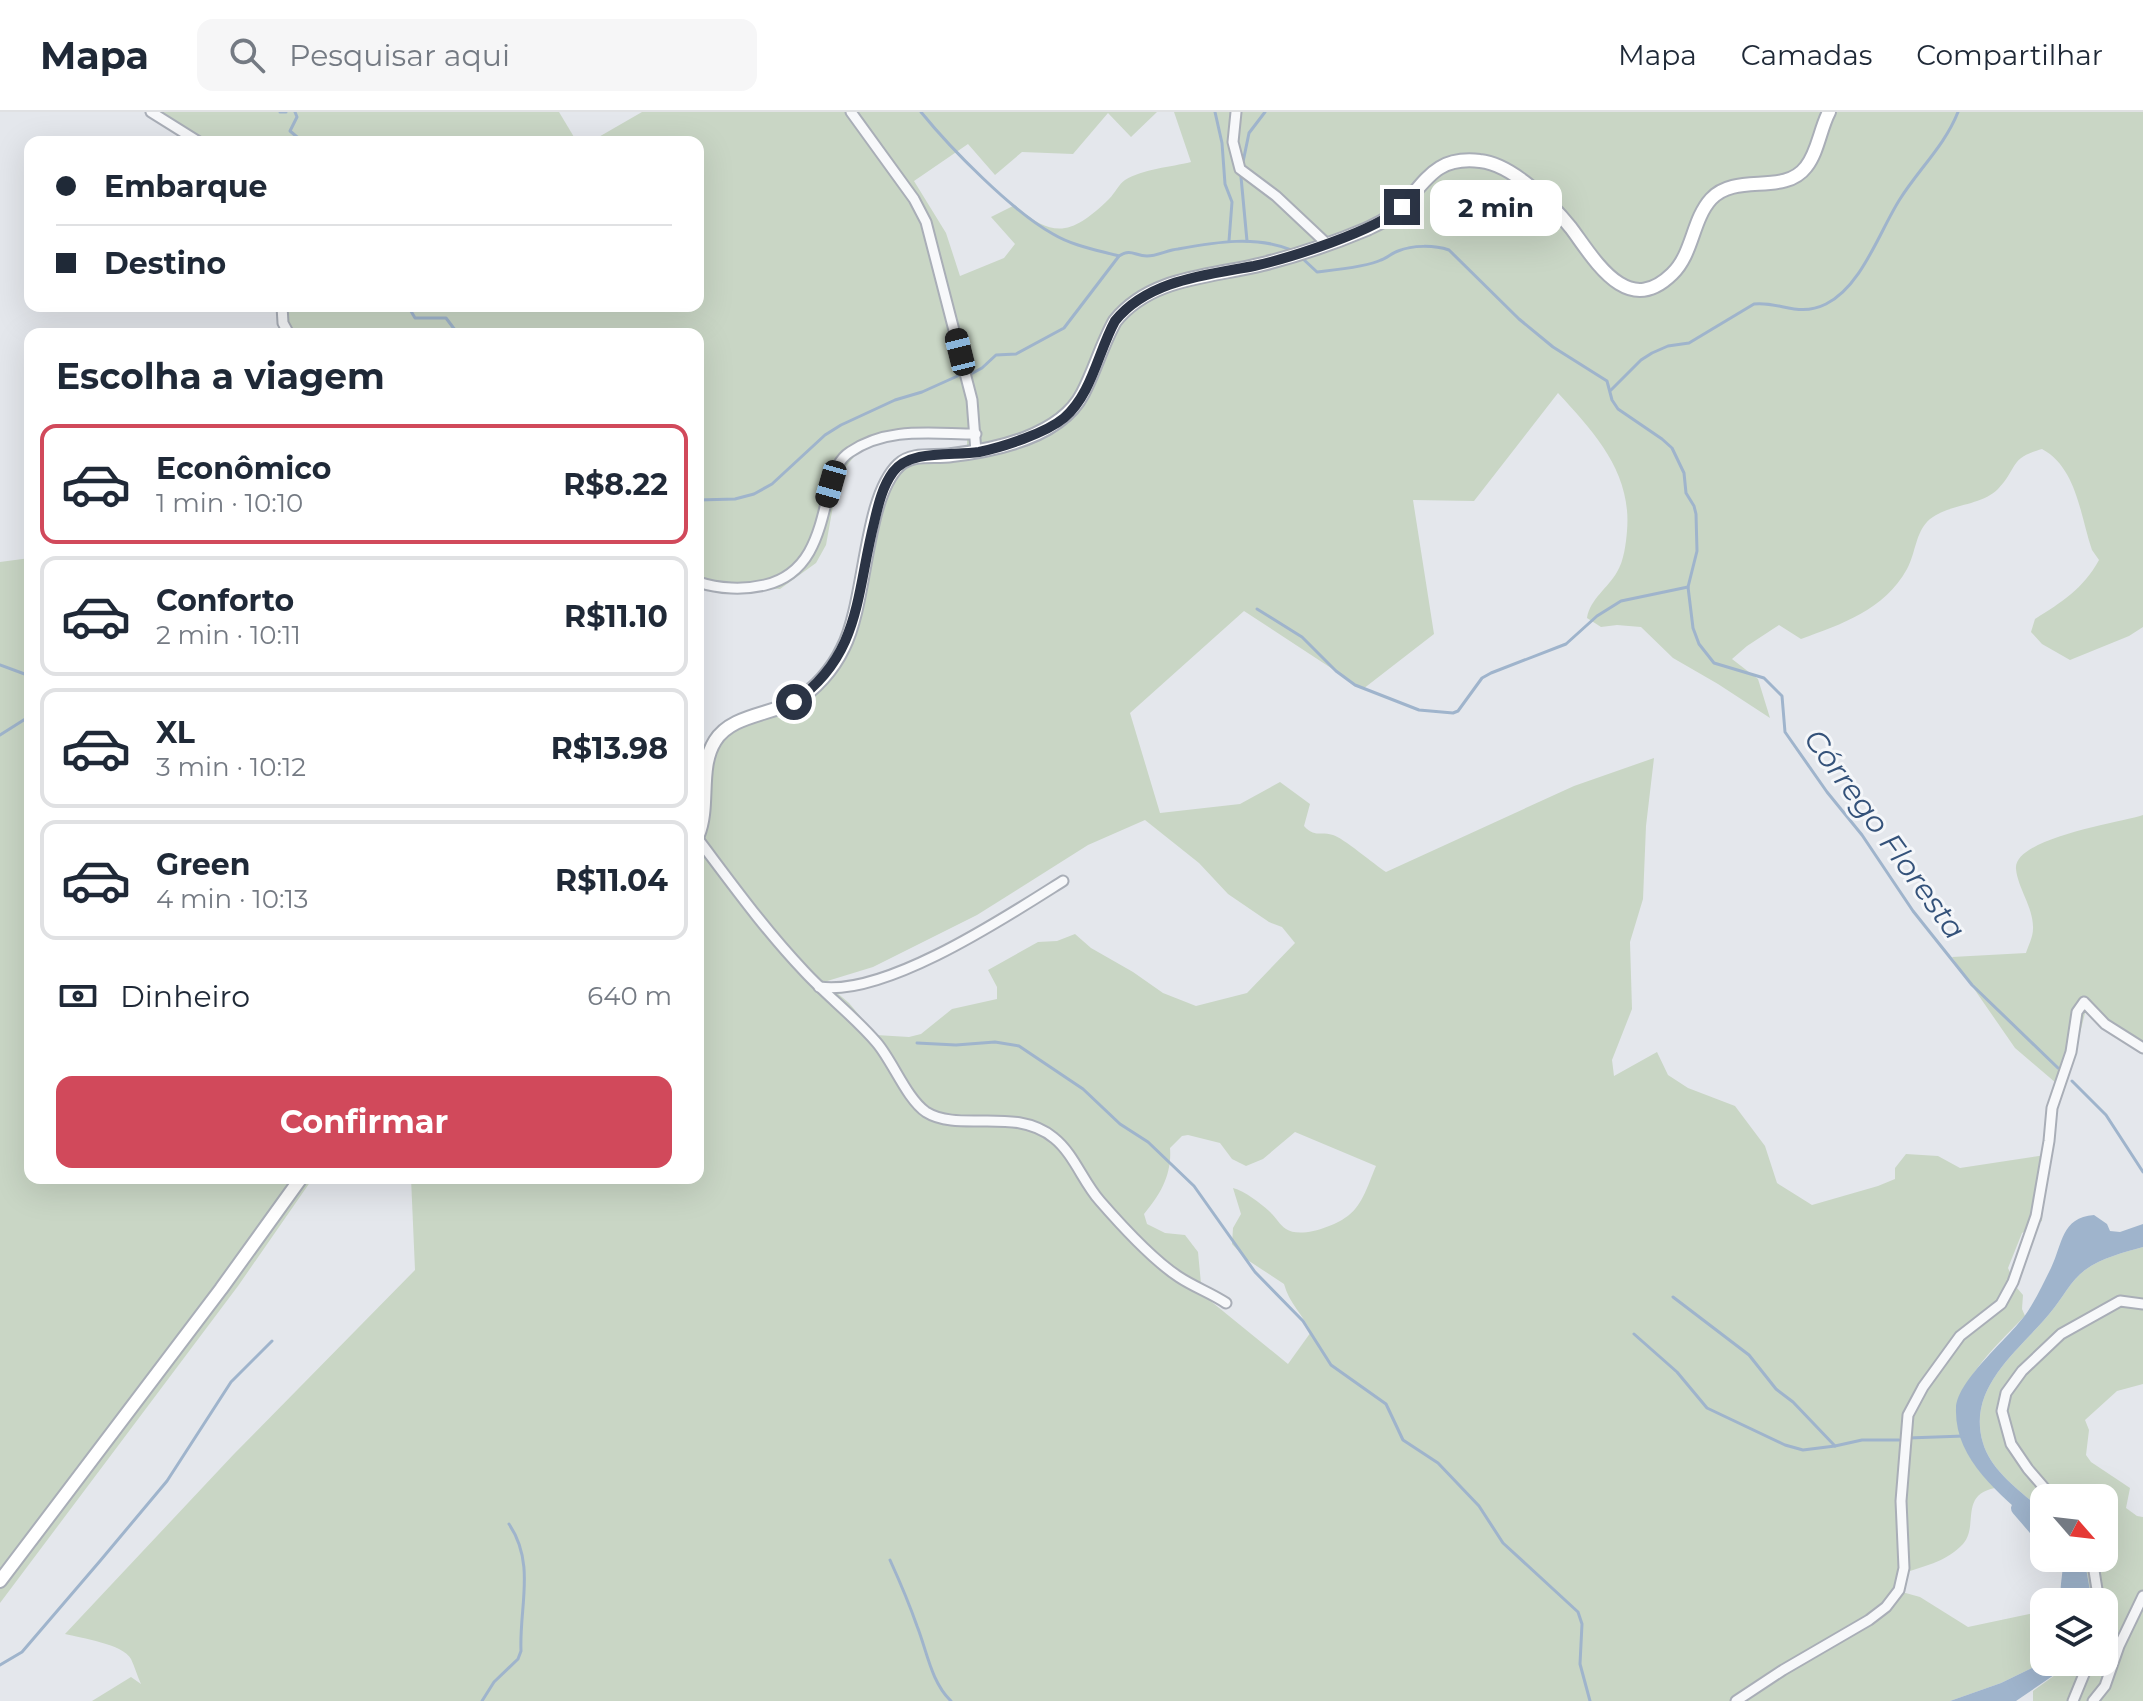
<!DOCTYPE html>
<html lang="pt">
<head>
<meta charset="utf-8">
<style>
  :root { --surface:#fff; --page:#f6f6f7; --text:#1f2937; --muted:#747a83; --line:#e0e1e3; --accent:#d1495b }
  body { margin:0; font-family:Montserrat,sans-serif; background:var(--page); color:var(--text); height:100vh; display:flex; flex-direction:column; font-size:30px; white-space:nowrap }
  * { box-sizing:border-box; margin:0 }
  p { font-size:26px; color:var(--muted) }
  .icon { flex:none; width:44px; height:44px; fill:none; stroke:currentColor; stroke-width:2; stroke-linecap:round; stroke-linejoin:round }
  .map { position:relative; flex:1; overflow:hidden }
  .panel { position:absolute; left:24px; top:216px; width:680px; height:856px; display:flex; flex-direction:column; background:var(--surface); border-radius:16px; box-shadow:0 8px 32px #0002 }
  .panel>* { flex:none }
  .hud { position:absolute; left:24px; top:24px; width:680px; height:176px; border-radius:16px; box-shadow:0 8px 32px #0002; display:grid; align-content:center; height:176px; padding:0 32px; background:var(--surface) }
  .needle { width:52px; rotate:118deg }
  .fabs { position:absolute; left:2030px; top:1372px; display:grid; gap:16px }
  .fabs a { display:grid; place-items:center; width:88px; height:88px; border-radius:16px; background:var(--surface); box-shadow:0 8px 32px #0002; font-size:40px }
  .end { position:absolute; width:36px; height:36px; margin:-18px; border:10px solid #2b3445; background:#fff; box-shadow:0 0 0 4px #fff }
  .from { border-radius:50% }
  .bubble { position:absolute; height:56px; border-radius:16px; background:var(--surface); box-shadow:0 8px 32px #0002; font-size:26px; font-weight:700; line-height:56px; text-align:center }
  .car { position:absolute; width:24px; height:48px; margin:-24px -12px; border-radius:10px; box-shadow:0 0 6px 2px #0007; background:linear-gradient(#222 24%,#8ab4d8 0 40%,#222 0 76%,#8ab4d8 0 86%,#222 0) }
  .hud b { display:flex; align-items:center; gap:28px; height:76px; font-size:30px }
  .hud b+b { border-top:2px solid var(--line) }
  .hud i { width:20px; height:20px; background:var(--text) }
  ul { padding:0; list-style:none }
  li { display:flex; align-items:center; gap:24px; height:120px; margin:0 16px 12px; padding:0 16px; border:4px solid var(--line); border-radius:16px }
  li div { flex:1 }
  li b { display:block; font-size:30px }
  li em { font-style:normal; font-weight:700 }
  li.current { border-color:var(--accent) }
  li>.icon { width:72px; height:72px; stroke-width:1.5 }
  h2 { padding:0 32px; font-size:36px; line-height:96px }
  .pay { display:flex; align-items:center; gap:20px; height:88px; padding:0 32px; font-size:30px }
  .pay p { margin-inline-start:auto }
  .button { display:flex; gap:16px; margin-top:auto; padding:16px 32px }
  .button a { flex:1; height:92px; border-radius:16px; background:var(--accent); color:#fff; font-size:32px; font-weight:700; line-height:92px; text-align:center }
  header { display:flex; align-items:center; gap:48px; box-sizing:border-box; height:112px; padding:0 40px; background:var(--surface); border-bottom:2px solid var(--line) }
  header strong { font-size:38px }
  nav { display:flex; gap:44px; margin-inline-start:auto; font-size:28px }
  .search { width:560px; height:72px; background:var(--page); display:flex; align-items:center; gap:20px; box-sizing:border-box; padding:0 28px; border-radius:16px; color:var(--muted); font-size:30px }
  .map>svg:first-child { display:block }
  .green { fill:#c9d6c5; fill-rule:evenodd }
  .water { fill:#9fb4cc }
  .lines { fill:none; stroke-linecap:round; stroke-linejoin:round }
  .stream { stroke:#9fb4cc; stroke-width:3 }
  .river { stroke:#9fb4cc; stroke-width:16 }
  .minor-casing { stroke:#a9aeb7; stroke-width:13 }
  .secondary-casing { stroke:#a9aeb7; stroke-width:16 }
  .minor { stroke:#f7f8fa; stroke-width:9 }
  .secondary { stroke:#fff; stroke-width:12 }
  .route { stroke:#2b3445; stroke-width:10 }
  .labels { text-anchor:middle; dominant-baseline:central; stroke-width:6; stroke-linejoin:round; paint-order:stroke }
  .water-label { font-size:30px; font-style:italic; fill:#34527a; stroke:#f4f6f9 }
</style>
</head>
<body>
<header>
<strong>Mapa</strong>
<div class="search"><svg class="icon" aria-label="search" viewBox="0 0 24 24"><circle cx="10" cy="10" r="6"/><path d="M15 15l6 6"/></svg>Pesquisar aqui</div>
<nav><a>Mapa</a><a>Camadas</a><a>Compartilhar</a></nav>
</header>
<div class="map">
<svg width="2143" height="1589" viewBox="0 0 2143 1589">
  <rect width="100%" height="100%" fill="#e4e7ec"/>
  <!-- green -->
  <g class="green">
    <path d="M145 0H559L577 30H192Z"/>
    <path d="M642 0H1157L1131 25 1108 1 1073 42 1022 40 995 63 968 32 914 69 946 121 960 164 1004 146 1015 132 991 105 1015 93C1054 129 1074 121 1109 87 1115 81 1119 72 1125 68 1143 57 1171 55 1191 50L1174 0H2143V515L2129 524 2070 548 2042 532 2031 520 2035 507C2062 490 2083 477 2099 448L2092 438C2080 403 2077 356 2042 337 2008 347 2019 355 1998 377 1981 394 1949 392 1930 407 1915 420 1916 441 1907 457 1884 498 1842 512 1801 527L1779 513 1747 534 1732 547 1758 567 1770 606 1718 572 1673 546 1641 515 1617 513 1601 515 1587 506C1590 487 1608 476 1617 460 1624 449 1626 431 1627 419 1632 361 1595 321 1558 281L1474 389 1413 388 1434 522 1363 577 1244 499 1130 601 1160 701 1240 692 1280 670 1310 692 1304 714C1315 726 1320 719 1333 723 1342 725 1375 753 1386 760L1574 674 1654 646 1646 714 1643 787 1630 830 1632 897 1612 948 1614 964 1657 940 1668 963 1688 976 1735 994 1765 1034 1777 1071 1812 1093 1878 1074 1895 1067V1056L1906 1042 1938 1044 1960 1056 2046 1043 2042 1109 2022 1121 2008 1156 2017 1176 2023 1183 2022 1197 2025 1204C1967 1262 1924 1305 1995 1376 1959 1383 1979 1414 1963 1432 1947 1449 1928 1453 1907 1460L1906 1473 1902 1480 1920 1485 1968 1515 2044 1499V1550L2001 1571 1950 1589H92L131 1565 141 1572C137 1564 135 1555 131 1547 123 1532 81 1526 65 1522L234 1342 415 1158 411 1066H698V627L702 644 703 637 720 616 801 583 841 538 876 378C902 326 919 341 967 334V323L891 324 861 336 845 356 835 383 826 433 816 451 780 477 698 473V222H286C279 214 275 204 277 194H698V30H590ZM1145 708 1199 751 1228 782 1269 810 1282 815 1295 831 1247 881 1196 894 1163 881 1133 860 1091 836 1075 822 1057 829 1038 830 988 858 997 875V887L952 897 921 922 909 925 876 923 849 891 824 870 873 855 977 803 1088 733ZM1295 1020 1376 1054C1369 1070 1363 1092 1349 1103 1336 1114 1300 1127 1286 1117 1279 1112 1276 1105 1269 1099 1260 1091 1245 1079 1233 1076L1241 1102 1233 1116 1232 1132 1246 1147 1284 1172C1289 1191 1303 1203 1311 1220L1288 1252 1202 1182 1198 1140 1185 1123 1165 1121 1147 1112 1144 1102C1161 1082 1172 1062 1170 1036L1182 1024 1188 1023 1220 1031 1232 1047 1246 1054 1263 1047Z"/>
    <path d="M30 446V1066H313L238 1174 0 1491V450Z"/>
    <path d="M2143 703V939L2086 897 2073 949 2056 971 2015 936 1952 845 2026 841C2028 834 2033 825 2033 817 2034 796 2018 777 2016 757 2013 726 2119 711 2143 703Z"/>
    <path d="M2143 1135V1272L2117 1279 2085 1308 2089 1318 2086 1343 2091 1350 2130 1376 2126 1396 2137 1404 2143 1405V1589H2033V1579L2073 1550H2104V1490H2092L2086 1456 2081 1446H2104V1386H2044V1399C2022 1381 1991 1359 1983 1331 1966 1275 2020 1238 2050 1201 2062 1187 2071 1168 2085 1158 2101 1146 2125 1140 2143 1135Z"/>
  </g>
  <!-- water -->
  <g class="water">
    <path d="M2094 1103 2107 1112 2110 1119 2120 1120 2143 1112V1135C2125 1140 2101 1146 2085 1158 2071 1168 2062 1187 2050 1201 2020 1238 1966 1275 1983 1331 1991 1359 2022 1381 2044 1399V1423C2009 1387 1954 1353 1956 1296 1957 1267 2013 1223 2028 1199 2037 1185 2044 1170 2051 1156 2063 1131 2061 1106 2094 1103Z"/>
    <path d="M2061 1446H2081L2086 1456 2092 1490H2064C2056 1477 2066 1461 2061 1446Z"/>
    <path d="M2044 1550H2073L2016 1589H1950L2001 1571Z"/>
  </g>
  <g class="lines">
    <!-- stream -->
    <g class="stream">
      <path d="M280 0H286"/>
      <path d="M295 0 297 5 290 19 303 30"/>
      <path d="M921 0C951 37 1012 99 1053 122 1073 134 1097 138 1119 144"/>
      <path d="M1215 0 1222 31 1225 72 1232 90 1229 129"/>
      <path d="M1243 50 1249 21 1265 0"/>
      <path d="M1241 65 1247 129"/>
      <path d="M1302 146 1317 160C1334 158 1367 155 1381 148 1387 146 1392 141 1398 139 1413 133 1434 133 1449 138L1519 207 1553 235 1607 269 1612 288 1618 297 1662 327 1672 336 1684 361 1686 381 1694 394 1696 402 1697 439 1688 475 1693 516 1699 532 1714 551 1764 566 1782 584 1785 620 1827 680 1862 723 1913 799 1972 873 2058 956"/>
      <path d="M408 194 415 206H446L458 222"/>
      <path d="M969 263 982 256 996 243 1016 242 1064 216 1119 144C1131 136 1135 144 1147 144 1157 144 1168 138 1178 137 1216 130 1257 123 1294 139"/>
      <path d="M1611 278 1641 248 1652 241 1668 234 1689 231 1754 192C1780 189 1798 206 1826 192 1862 174 1879 120 1900 87 1919 57 1945 33 1958 0"/>
      <path d="M698 388 735 387 754 382 772 372 825 323 841 313 895 288 922 280 962 262"/>
      <path d="M1257 497 1302 525 1336 559 1355 573 1419 598 1453 601 1458 599 1482 566 1491 561 1566 532 1597 504 1621 489 1688 475"/>
      <path d="M0 553 30 564"/>
      <path d="M0 623 30 604"/>
      <path d="M917 931 956 933 995 930 1019 934 1083 977 1120 1012 1148 1030 1194 1074 1255 1160 1303 1209 1331 1253 1386 1292 1403 1328 1438 1351 1479 1394 1503 1431 1578 1500 1582 1512 1580 1552 1590 1589"/>
      <path d="M2072 969 2106 1003 2143 1060"/>
      <path d="M1673 1185 1749 1243 1776 1277 1793 1290 1835 1334"/>
      <path d="M1634 1222 1677 1260 1707 1296 1785 1333 1803 1338 1835 1334 1862 1328H1899"/>
      <path d="M1908 1326 1964 1324"/>
      <path d="M890 1448C900 1470 909 1491 917 1514 927 1539 931 1570 951 1589"/>
      <path d="M0 1553 22 1540 100 1449 167 1369 231 1270 272 1229"/>
      <path d="M482 1589 494 1570 518 1547 521 1539C519 1495 536 1452 509 1412"/>
    </g>
    <!-- river -->
    <path class="river" d="M2019 1396 2044 1425"/>
    <defs>
      <g id="minor">
        <path d="M151 0 199 30"/>
        <path d="M851 0 914 87 926 110 972 288 976 340"/>
        <path d="M1236 0 1233 30 1240 57 1276 84 1326 131"/>
        <path d="M282 194 283 211 289 222"/>
        <path d="M698 470C719 477 744 478 765 473 815 461 820 413 831 371 835 359 839 347 850 340 888 314 933 322 976 322"/>
        <path d="M698 639 703 663"/>
        <path d="M698 727C732 772 765 818 804 859 827 884 855 905 877 931 893 950 907 987 926 1000 959 1021 1016 994 1054 1026 1074 1042 1083 1070 1100 1089 1120 1112 1153 1148 1179 1165 1194 1175 1211 1181 1226 1191"/>
        <path d="M819 875C885 885 1006 805 1063 769"/>
        <path d="M2053 1386 2028 1357 2011 1332 2002 1299 2006 1281 2022 1259 2061 1222 2120 1189 2143 1192"/>
        <path d="M2092 1446 2099 1490"/>
        <path d="M1736 1589 1783 1558 1869 1508 1886 1495 1899 1478 1904 1456 1901 1389 1908 1303 1923 1275 1960 1224 2001 1192 2013 1170 2036 1104 2049 1029 2052 996 2071 940 2077 900 2084 890 2105 912 2143 936"/>
        <path d="M2073 1589 2089 1550"/>
        <path d="M2093 1589 2105 1574 2119 1534 2143 1484"/>
      </g>
      <g id="secondary">
        <path d="M698 723C710 694 698 656 715 629 731 603 770 603 795 589 815 578 833 557 843 536 867 489 864 386 899 353 913 340 934 346 952 343 996 338 1061 324 1083 281 1095 258 1102 232 1115 209 1151 164 1212 165 1263 152 1298 143 1334 131 1367 117 1379 111 1393 105 1402 95 1427 67 1437 44 1480 49 1512 52 1552 92 1571 116 1595 148 1627 206 1672 162 1693 142 1692 108 1711 87 1736 60 1784 84 1806 55 1818 40 1820 17 1829 0"/>
        <path d="M0 1469 221 1177 301 1066"/>
      </g>
    </defs>
    <!-- minor casing -->
    <use href="#minor" class="minor-casing"/>
    <!-- secondary casing -->
    <use href="#secondary" class="secondary-casing"/>
    <!-- minor -->
    <use href="#minor" class="minor"/>
    <!-- secondary -->
    <use href="#secondary" class="secondary"/>
  </g>
  <g class="lines">
    <!-- route -->
    <path class="route" d="M794 590C861 543 856 482 874 411 878 394 882 375 893 360 910 337 952 344 979 340 1003 335 1046 321 1064 306 1092 282 1098 240 1115 209 1148 168 1206 163 1254 154 1290 146 1375 119 1402 95"/>
  </g>
  <g class="labels">
    <!-- water labels -->
    <g class="water-label">
      <text transform="translate(1885 722) rotate(54)">Córrego Floresta</text>
    </g>
  </g>
</svg>
<div class="fabs">
<a><svg class="needle" viewBox="-14 -14 28 28"><path d="M0-13l5 13h-10z" fill="#e53935"/><path d="M0 13l5-13h-10z" fill="#747a83"/></svg></a>
<a><svg class="icon" aria-label="layers" viewBox="0 0 24 24"><path d="M12 4l9 5-9 5-9-5zM3 14l9 5 9-5"/></svg></a>
</div>
<i class="end from" style="left:794px;top:590px"></i>
<i class="end" style="left:1402px;top:95px"></i>
<div class="bubble" style="left:1430px;top:68px;width:132px">2 min</div>
<i class="car" style="left:960px;top:240px;rotate:346deg"></i>
<i class="car" style="left:831px;top:372px;rotate:196deg"></i>
<div class="hud">
<b><i class="from"></i>Embarque</b>
<b><i></i>Destino</b>
</div>
<section class="panel">
<h2>Escolha a viagem</h2>
<ul>
<li class="current"><svg class="icon" aria-label="car" viewBox="0 0 24 24"><path d="M5 17H2v-5l4-1 3-4h7l3 4 3 1v5h-3M9 17h6M6 11h13"/><circle cx="7" cy="17" r="2"/><circle cx="17" cy="17" r="2"/></svg><div><b>Econômico</b><p>1 min · 10:10</p></div><em>R$8.22</em></li>
<li><svg class="icon" aria-label="car" viewBox="0 0 24 24"><path d="M5 17H2v-5l4-1 3-4h7l3 4 3 1v5h-3M9 17h6M6 11h13"/><circle cx="7" cy="17" r="2"/><circle cx="17" cy="17" r="2"/></svg><div><b>Conforto</b><p>2 min · 10:11</p></div><em>R$11.10</em></li>
<li><svg class="icon" aria-label="car" viewBox="0 0 24 24"><path d="M5 17H2v-5l4-1 3-4h7l3 4 3 1v5h-3M9 17h6M6 11h13"/><circle cx="7" cy="17" r="2"/><circle cx="17" cy="17" r="2"/></svg><div><b>XL</b><p>3 min · 10:12</p></div><em>R$13.98</em></li>
<li><svg class="icon" aria-label="car" viewBox="0 0 24 24"><path d="M5 17H2v-5l4-1 3-4h7l3 4 3 1v5h-3M9 17h6M6 11h13"/><circle cx="7" cy="17" r="2"/><circle cx="17" cy="17" r="2"/></svg><div><b>Green</b><p>4 min · 10:13</p></div><em>R$11.04</em></li>
</ul>
<div class="pay"><svg class="icon" aria-label="cash" viewBox="0 0 24 24"><path d="M3 7h18v10H3z"/><circle cx="12" cy="12" r="2"/></svg>Dinheiro<p>640 m</p></div>
<div class="button"><a>Confirmar</a></div>
</section>
</div>
</body>
</html>
